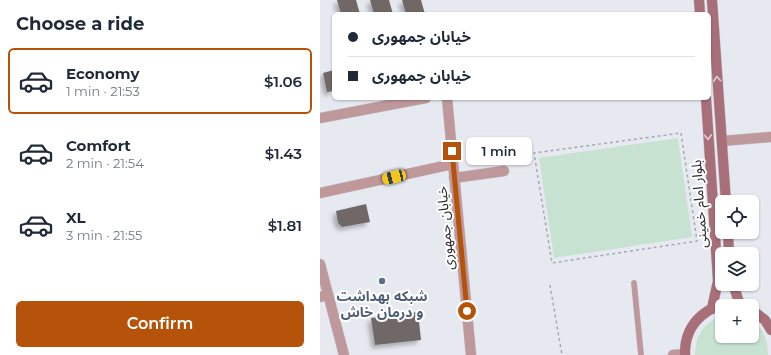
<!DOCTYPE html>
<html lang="en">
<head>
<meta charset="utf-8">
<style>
  :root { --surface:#fff; --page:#f2f2f3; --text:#1f2937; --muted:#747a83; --line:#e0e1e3; --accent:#b45309 }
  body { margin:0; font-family:Montserrat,"Noto Sans Arabic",sans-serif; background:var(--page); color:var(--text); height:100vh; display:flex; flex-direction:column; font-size:15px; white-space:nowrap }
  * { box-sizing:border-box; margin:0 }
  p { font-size:13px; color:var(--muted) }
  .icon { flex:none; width:22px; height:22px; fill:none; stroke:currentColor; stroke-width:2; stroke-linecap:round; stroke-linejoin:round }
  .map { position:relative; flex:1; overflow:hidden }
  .drawer { display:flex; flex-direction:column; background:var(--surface); width:320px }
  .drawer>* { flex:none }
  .banner { position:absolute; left:12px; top:12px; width:379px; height:88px; border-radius:6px; box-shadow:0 1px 3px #0004; display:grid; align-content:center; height:88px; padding:0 16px; background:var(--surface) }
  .fabs { position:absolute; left:395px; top:195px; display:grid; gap:8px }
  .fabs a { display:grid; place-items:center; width:44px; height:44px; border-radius:6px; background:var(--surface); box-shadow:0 1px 3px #0004; font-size:20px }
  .end { position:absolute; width:18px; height:18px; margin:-9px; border:5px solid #b45309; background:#fff; box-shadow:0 0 0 2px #fff }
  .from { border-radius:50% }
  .bubble { position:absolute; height:28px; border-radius:6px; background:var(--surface); box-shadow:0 1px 3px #0004; font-size:13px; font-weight:600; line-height:28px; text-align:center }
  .car { position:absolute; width:12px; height:24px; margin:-12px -6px; border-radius:5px; box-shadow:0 0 3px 1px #0007; background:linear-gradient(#f5c518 24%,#345 0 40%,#f5c518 0 76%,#345 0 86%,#f5c518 0) }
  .banner b { display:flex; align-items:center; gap:14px; height:38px; font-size:15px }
  .banner b+b { border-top:1px solid var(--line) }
  .banner i { width:10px; height:10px; background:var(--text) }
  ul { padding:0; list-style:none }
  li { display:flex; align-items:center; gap:12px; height:66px; margin:0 8px 6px; padding:0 8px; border:2px solid transparent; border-radius:6px }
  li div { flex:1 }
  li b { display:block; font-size:15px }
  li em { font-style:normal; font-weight:600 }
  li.active { border-color:var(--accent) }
  li>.icon { width:36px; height:36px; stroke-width:1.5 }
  h2 { padding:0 16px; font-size:18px; line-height:48px }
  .cta { display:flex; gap:8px; margin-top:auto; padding:8px 16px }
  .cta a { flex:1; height:46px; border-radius:6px; background:var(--accent); color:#fff; font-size:16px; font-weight:600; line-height:46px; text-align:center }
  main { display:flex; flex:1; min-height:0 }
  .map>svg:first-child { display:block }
  .green { fill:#c8e2d2 }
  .building { fill:#706766; filter:url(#shadow) }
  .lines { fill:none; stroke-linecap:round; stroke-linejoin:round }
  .service-casing { stroke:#c5c7ce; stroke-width:6 }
  .minor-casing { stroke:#c5c7ce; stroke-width:11 }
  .tertiary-casing { stroke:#c5c7ce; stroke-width:11 }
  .secondary-casing { stroke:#c5c7ce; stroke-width:11 }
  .path { stroke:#a7a8af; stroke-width:1.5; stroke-dasharray:3 3; stroke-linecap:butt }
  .service { stroke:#bf989c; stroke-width:5.5 }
  .minor { stroke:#bf989c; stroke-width:10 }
  .tertiary { stroke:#bf989c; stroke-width:10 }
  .secondary { stroke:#a86f78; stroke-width:10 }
  .oneway { stroke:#e1cdd0 }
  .route { stroke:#b45309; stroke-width:5 }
  .service-dot { fill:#5c6f8a; stroke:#fff; stroke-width:1.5 }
  .labels { text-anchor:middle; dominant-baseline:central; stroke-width:4; stroke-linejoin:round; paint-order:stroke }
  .street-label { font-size:14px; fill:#2b2c2f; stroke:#fff }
  .service-label { font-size:14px; font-weight:bold; fill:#4e5e75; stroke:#fff }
</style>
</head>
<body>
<main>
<section class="drawer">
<h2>Choose a ride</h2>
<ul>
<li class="active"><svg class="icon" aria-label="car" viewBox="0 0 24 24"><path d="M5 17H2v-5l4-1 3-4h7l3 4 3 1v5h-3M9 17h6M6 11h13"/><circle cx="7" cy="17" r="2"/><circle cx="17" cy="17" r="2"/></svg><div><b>Economy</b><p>1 min · 21:53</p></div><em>$1.06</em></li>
<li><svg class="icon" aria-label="car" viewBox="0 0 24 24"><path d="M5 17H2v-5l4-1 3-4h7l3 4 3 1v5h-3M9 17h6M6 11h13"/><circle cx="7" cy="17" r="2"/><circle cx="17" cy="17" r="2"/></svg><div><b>Comfort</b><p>2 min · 21:54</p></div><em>$1.43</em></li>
<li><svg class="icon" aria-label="car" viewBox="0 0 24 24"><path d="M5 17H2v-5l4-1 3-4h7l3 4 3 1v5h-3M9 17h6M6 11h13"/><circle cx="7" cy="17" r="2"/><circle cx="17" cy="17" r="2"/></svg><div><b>XL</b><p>3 min · 21:55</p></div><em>$1.81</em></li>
</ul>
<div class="cta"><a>Confirm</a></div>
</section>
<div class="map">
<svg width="451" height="355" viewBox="0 0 451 355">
  <defs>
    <filter id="shadow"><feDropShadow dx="-3.5" dy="3.5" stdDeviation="2" flood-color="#0004"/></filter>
  </defs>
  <rect width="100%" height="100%" fill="#e7e9f1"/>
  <!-- green -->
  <g class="green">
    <path d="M358 138 372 237 234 258 219 158Z"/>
    <path d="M399 316H402V336H432V321C444 328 448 342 448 355H375C375 336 383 325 399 316Z"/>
  </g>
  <!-- building -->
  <g class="building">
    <path d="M17 0H36L40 14H21Z"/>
    <path d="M50 0H69L73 14H54Z"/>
    <path d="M82 0H101L105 14H86Z"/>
    <path d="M14 70V91L7 92 3 73Z"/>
    <path d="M46 204 50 222 22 227 18 223 16 211Z"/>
    <path d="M98 312 101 340 55 345 51 318Z"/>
  </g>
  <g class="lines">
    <defs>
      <path id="service" d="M314 283 321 355"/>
      <g id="minor">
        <path d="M0 118 106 98"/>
        <path d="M402 141 451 137"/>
        <path d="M134 178 184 171"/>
        <path d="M0 193 133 164"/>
        <path d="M0 297 8 295"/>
      </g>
      <g id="tertiary">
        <path d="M127 98 151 355"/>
        <path d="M0 264 24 355"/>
        <path d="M353 355 365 354"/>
      </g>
      <g id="secondary">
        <path d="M379 0 380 14"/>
        <path d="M392 0 406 202"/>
        <path d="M386 98 398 281 392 308"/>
        <path d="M408 232 409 254"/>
        <path d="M413 284 420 305"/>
        <path d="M432 310 445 320 451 330"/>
        <path d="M365 355C364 323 390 299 422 306"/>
      </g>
    </defs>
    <!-- service casing -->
    <use href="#service" class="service-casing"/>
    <!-- minor casing -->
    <use href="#minor" class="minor-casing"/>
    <!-- tertiary casing -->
    <use href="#tertiary" class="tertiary-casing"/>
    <!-- secondary casing -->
    <use href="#secondary" class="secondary-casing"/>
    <!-- path -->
    <g class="path">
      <path d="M361 133 377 241 232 263 214 153Z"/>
      <path d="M230 285 242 355"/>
    </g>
    <!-- service -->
    <use href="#service" class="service"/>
    <!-- minor -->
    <use href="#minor" class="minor"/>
    <!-- tertiary -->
    <use href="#tertiary" class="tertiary"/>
    <!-- secondary -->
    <use href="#secondary" class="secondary"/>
  </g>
  <!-- one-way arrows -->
  <defs><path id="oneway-chevron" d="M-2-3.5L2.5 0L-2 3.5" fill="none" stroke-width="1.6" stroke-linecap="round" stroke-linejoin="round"/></defs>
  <g class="oneway">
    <use href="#oneway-chevron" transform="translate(397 79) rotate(-94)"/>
    <use href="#oneway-chevron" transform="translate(388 137) rotate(86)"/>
  </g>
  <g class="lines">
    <!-- route -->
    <path class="route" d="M132 151 147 311"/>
  </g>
  <!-- markers -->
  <circle class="service-dot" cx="62" cy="281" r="4"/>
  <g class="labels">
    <!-- street labels -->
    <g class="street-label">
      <text transform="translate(379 204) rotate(-94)">بلوار امام خمینی</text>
      <text transform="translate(125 228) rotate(-95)">خیابان جمهوری</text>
    </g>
    <!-- service labels -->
    <g class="service-label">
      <text x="62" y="296">شبکه بهداشت<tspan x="62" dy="16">و درمان خاش</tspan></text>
    </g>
  </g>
</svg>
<div class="fabs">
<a><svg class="icon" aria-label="locate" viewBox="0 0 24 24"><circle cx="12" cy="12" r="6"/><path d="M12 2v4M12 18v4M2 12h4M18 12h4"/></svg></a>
<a><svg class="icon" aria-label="layers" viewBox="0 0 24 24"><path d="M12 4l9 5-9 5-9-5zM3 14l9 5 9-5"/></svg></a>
<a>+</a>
</div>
<i class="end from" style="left:147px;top:311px"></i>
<i class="end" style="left:132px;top:151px"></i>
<div class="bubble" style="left:146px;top:137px;width:66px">1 min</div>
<i class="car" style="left:74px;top:177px;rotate:257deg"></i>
<div class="banner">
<b><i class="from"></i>خیابان جمهوری</b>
<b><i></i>خیابان جمهوری</b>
</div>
</div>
</main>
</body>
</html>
